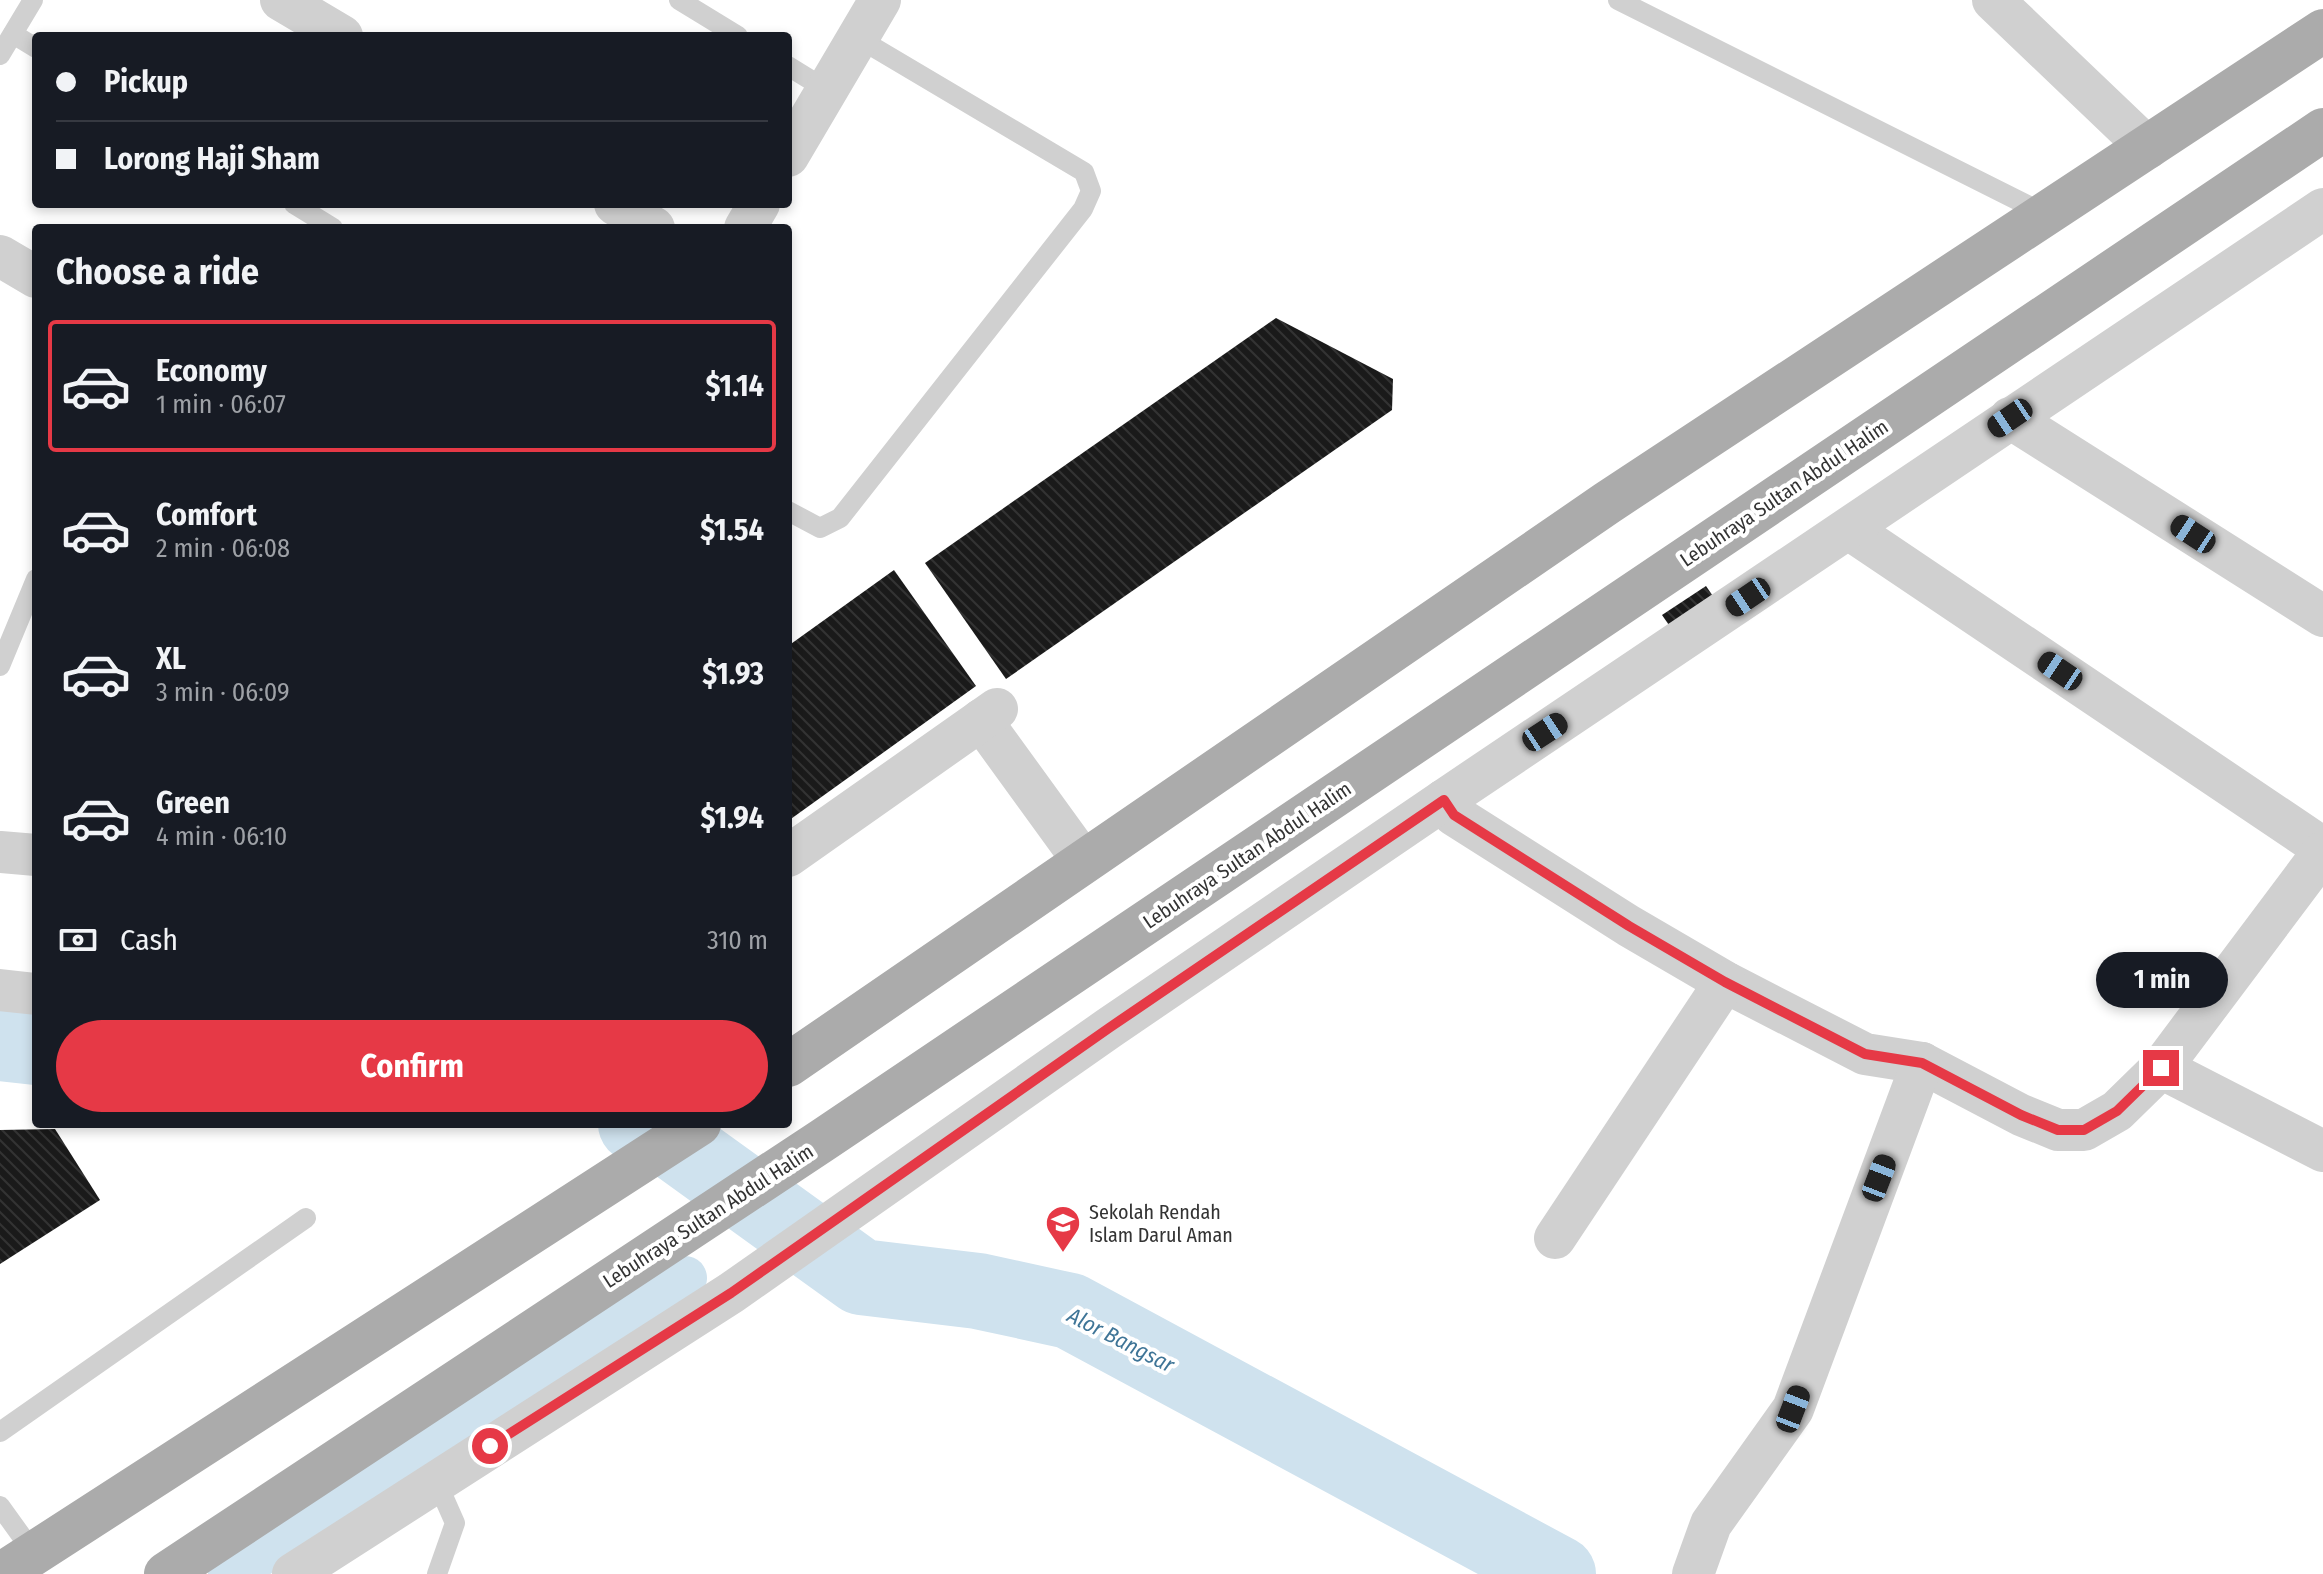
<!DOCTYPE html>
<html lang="en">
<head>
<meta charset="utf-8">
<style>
  :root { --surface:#171b24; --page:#20242c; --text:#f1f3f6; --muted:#9ea1a6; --line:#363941; --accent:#e63946 }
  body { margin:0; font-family:"Fira Sans Condensed",sans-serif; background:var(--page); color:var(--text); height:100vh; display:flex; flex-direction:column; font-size:30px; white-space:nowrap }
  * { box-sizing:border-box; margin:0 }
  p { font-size:26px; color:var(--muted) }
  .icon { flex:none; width:44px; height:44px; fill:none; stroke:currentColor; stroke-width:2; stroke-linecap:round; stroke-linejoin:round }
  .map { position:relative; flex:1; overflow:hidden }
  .details { position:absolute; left:32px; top:224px; width:760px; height:904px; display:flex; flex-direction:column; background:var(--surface); border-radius:8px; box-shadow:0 4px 12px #0003 }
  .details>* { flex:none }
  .banner { position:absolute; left:32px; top:32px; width:760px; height:176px; border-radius:8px; box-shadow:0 4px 12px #0003; display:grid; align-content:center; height:176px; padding:0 24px; background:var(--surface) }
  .end { position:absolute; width:36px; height:36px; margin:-18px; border:10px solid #e63946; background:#fff; box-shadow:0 0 0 4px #fff }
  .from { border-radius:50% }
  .bubble { position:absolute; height:56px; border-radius:28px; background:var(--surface); box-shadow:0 4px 12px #0003; font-size:26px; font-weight:700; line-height:56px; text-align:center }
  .car { position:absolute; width:24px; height:48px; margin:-24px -12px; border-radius:10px; box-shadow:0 0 6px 2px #0007; background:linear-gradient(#222 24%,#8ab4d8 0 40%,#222 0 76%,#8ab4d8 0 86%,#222 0) }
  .banner b { display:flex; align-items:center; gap:28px; height:76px; font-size:30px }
  .banner b+b { border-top:2px solid var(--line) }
  .banner i { width:20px; height:20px; background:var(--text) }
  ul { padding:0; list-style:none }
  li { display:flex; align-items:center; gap:24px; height:132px; margin:0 16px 12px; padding:0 8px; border:4px solid transparent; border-radius:8px }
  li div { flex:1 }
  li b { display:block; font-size:30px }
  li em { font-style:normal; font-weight:700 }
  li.on { border-color:var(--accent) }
  li>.icon { width:72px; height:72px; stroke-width:1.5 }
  h2 { padding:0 24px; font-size:36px; line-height:96px }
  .pay { display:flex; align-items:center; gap:20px; height:88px; padding:0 24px; font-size:30px }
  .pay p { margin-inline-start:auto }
  .cta { display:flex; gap:16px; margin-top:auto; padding:16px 24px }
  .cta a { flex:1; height:92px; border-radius:48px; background:var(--accent); color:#fff; font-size:32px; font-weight:700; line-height:92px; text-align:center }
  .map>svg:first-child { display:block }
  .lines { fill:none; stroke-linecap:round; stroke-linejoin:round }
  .canal { stroke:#cfe2ee; stroke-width:44 }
  .river { stroke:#cfe2ee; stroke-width:76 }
  .building { fill:url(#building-back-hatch) }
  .lane { stroke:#d0d0d0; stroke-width:20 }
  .street { stroke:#d0d0d0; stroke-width:42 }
  .primary { stroke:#ababab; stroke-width:44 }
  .route { stroke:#e63946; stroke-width:10 }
  .labels { text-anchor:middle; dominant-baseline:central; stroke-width:8; stroke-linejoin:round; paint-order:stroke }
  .street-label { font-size:20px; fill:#333; stroke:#fff }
  .poi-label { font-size:20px; fill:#333; stroke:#fff; text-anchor:start }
  .water-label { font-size:22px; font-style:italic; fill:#3f7597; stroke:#fff }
</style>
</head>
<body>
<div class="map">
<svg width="2323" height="1574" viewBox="0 0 2323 1574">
  <defs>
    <pattern id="building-back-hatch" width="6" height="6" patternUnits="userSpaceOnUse" patternTransform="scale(2)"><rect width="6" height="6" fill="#1a1a1a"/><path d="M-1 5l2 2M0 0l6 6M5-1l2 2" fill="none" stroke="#333"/></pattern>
  </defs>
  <rect width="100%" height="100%" fill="#fff"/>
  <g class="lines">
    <!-- canal -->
    <path class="canal" d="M230 1574 685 1278"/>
    <!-- river -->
    <g class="river">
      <path d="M0 1043 36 1047"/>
      <path d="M636 1124 671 1140 861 1277 978 1291 1070 1311 1558 1574"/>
    </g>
  </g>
  <!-- building -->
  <g class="building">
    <path d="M1276 318 1393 379 1392 410 1006 679 925 563Z"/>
    <path d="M894 570 976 686 788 821V646Z"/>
    <path d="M1706 586 1717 602 1673 631 1662 615Z"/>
    <path d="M55 1129 100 1200 0 1264V1130Z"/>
  </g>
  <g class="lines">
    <!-- lane -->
    <g class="lane">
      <path d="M679 0 738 36"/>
      <path d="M1618 0 2047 215"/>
      <path d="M13 34 36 48"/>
      <path d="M0 55 33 0"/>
      <path d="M788 66 827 90"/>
      <path d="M294 204 333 228"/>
      <path d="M788 511 820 528 840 518 1083 209 1091 191 1084 172 858 38"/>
      <path d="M0 666 36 579"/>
      <path d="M0 1432 306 1218"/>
      <path d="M436 1480 455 1523 437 1574"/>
      <path d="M0 1506 33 1552"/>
    </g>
    <!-- street -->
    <g class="street">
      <path d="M281 0 342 36"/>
      <path d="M1993 0 2148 148"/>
      <path d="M788 156 880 0"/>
      <path d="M615 204 654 228"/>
      <path d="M745 228 759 204"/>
      <path d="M0 256 36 277"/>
      <path d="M2010 418 2323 616"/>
      <path d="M1849 529 2323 848"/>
      <path d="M981 720 1084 862"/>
      <path d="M1444 800 1454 815 1629 926 1725 982 1865 1054 1922 1063 2021 1115 2058 1130H2084L2117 1111 2161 1068 2323 1151"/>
      <path d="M0 852 36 855"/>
      <path d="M788 856 997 709"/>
      <path d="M0 990 36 994"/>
      <path d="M2161 1068 2323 852"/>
      <path d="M1555 1238 1725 982"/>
      <path d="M293 1574 731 1293 1109 1028 1444 800 2323 209"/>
      <path d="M1693 1574 1711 1524 1793 1409 1922 1063"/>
    </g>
    <!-- primary -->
    <g class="primary">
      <path d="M788 1065 1607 503 2323 31"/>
      <path d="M2 1574 699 1124"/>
      <path d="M166 1574 823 1140 2323 130"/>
    </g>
  </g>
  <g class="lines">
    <!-- route -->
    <path class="route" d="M490 1446 731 1293 1109 1028 1444 800 1454 815 1629 926 1725 982 1865 1054 1922 1063 2021 1115 2058 1130H2084L2117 1111 2161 1068"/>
  </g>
  <!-- icons -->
  <defs>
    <symbol id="school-pin" viewBox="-11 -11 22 30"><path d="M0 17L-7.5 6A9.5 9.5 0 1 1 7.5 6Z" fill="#e63946" stroke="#fff"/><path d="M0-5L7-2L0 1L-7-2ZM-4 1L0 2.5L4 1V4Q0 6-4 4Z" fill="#fff"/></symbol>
  </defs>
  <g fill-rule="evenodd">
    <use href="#school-pin" x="1043" y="1203" width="40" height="54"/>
  </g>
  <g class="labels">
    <!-- street labels -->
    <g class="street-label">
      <text transform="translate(1784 493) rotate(-34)">Lebuhraya Sultan Abdul Halim</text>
      <text transform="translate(1247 855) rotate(-34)">Lebuhraya Sultan Abdul Halim</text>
      <text transform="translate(708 1216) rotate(-33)">Lebuhraya Sultan Abdul Halim</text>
    </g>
    <!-- poi labels -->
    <g class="poi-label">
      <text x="1089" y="1212">Sekolah Rendah<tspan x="1089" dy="23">Islam Darul Aman</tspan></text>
    </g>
    <!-- water labels -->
    <g class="water-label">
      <text transform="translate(1121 1340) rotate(27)">Alor Bangsar</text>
    </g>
  </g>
</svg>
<i class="end from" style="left:490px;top:1446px"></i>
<i class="end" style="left:2161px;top:1068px"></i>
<div class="bubble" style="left:2096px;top:952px;width:132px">1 min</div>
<i class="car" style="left:2010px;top:418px;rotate:236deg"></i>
<i class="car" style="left:2193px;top:534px;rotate:303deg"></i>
<i class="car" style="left:1748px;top:597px;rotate:236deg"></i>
<i class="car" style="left:2060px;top:671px;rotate:304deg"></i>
<i class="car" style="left:1545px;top:732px;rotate:57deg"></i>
<i class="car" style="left:1879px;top:1178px;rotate:21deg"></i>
<i class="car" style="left:1793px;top:1409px;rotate:21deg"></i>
<div class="banner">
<b><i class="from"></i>Pickup</b>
<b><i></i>Lorong Haji Sham</b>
</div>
<section class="details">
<h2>Choose a ride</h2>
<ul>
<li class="on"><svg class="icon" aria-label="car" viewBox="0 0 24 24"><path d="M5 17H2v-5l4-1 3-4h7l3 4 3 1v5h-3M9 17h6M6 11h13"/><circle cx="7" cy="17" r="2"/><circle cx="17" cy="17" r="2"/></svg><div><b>Economy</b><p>1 min · 06:07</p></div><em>$1.14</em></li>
<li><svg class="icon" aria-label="car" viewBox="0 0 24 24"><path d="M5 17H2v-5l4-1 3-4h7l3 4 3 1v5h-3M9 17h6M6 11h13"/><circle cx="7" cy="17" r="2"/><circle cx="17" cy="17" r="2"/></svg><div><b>Comfort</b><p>2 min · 06:08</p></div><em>$1.54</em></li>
<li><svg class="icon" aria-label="car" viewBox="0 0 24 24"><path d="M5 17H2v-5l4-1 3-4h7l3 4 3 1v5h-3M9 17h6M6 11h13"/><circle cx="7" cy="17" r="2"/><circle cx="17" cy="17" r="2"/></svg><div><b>XL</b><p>3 min · 06:09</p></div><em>$1.93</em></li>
<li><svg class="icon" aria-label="car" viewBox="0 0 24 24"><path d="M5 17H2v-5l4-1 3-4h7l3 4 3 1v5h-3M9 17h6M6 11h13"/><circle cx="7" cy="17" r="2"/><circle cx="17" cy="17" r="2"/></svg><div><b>Green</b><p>4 min · 06:10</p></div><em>$1.94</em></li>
</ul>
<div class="pay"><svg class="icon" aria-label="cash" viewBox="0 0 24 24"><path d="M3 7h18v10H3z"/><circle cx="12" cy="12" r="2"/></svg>Cash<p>310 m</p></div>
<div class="cta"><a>Confirm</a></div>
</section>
</div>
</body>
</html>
